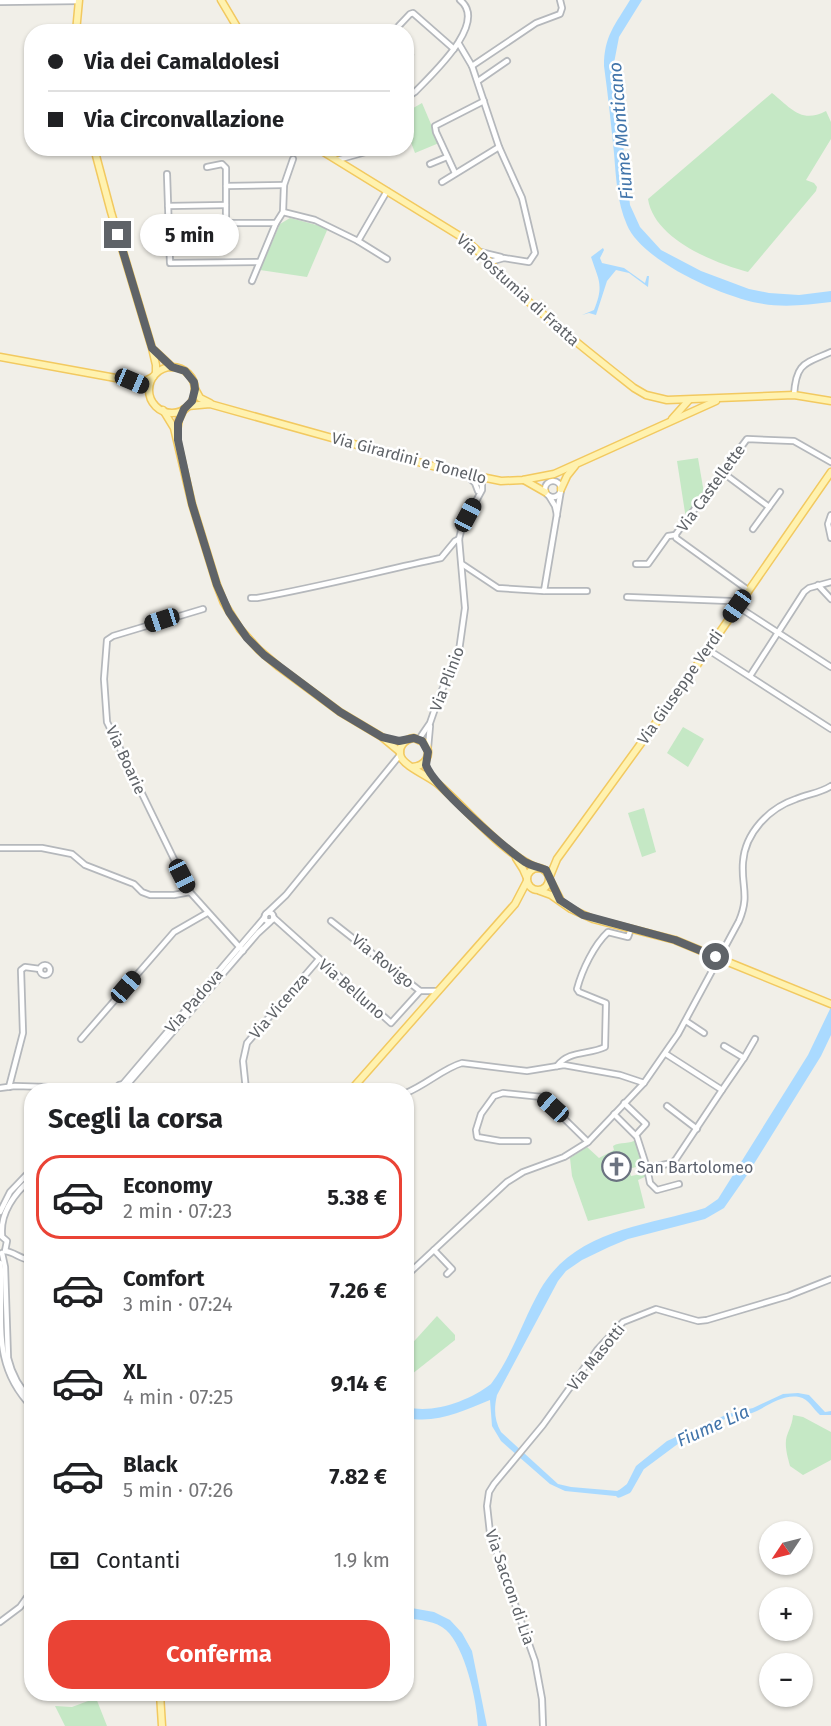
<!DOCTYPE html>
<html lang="it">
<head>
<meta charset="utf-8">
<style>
  :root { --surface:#fff; --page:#f6f6f6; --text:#202124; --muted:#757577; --line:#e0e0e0; --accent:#ea4335 }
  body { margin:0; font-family:"Fira Sans",sans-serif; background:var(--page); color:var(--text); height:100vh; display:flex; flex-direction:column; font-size:22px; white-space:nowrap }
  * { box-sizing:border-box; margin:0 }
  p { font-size:20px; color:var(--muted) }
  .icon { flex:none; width:33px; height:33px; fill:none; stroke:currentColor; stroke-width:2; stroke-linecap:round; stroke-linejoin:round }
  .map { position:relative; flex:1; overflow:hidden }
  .details { position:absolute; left:24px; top:1083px; width:390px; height:618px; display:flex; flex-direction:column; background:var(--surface); border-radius:24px; box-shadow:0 2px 4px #0004 }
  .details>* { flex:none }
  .top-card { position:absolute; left:24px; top:24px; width:390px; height:132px; border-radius:24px; box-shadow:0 2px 4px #0004; display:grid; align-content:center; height:132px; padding:0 24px; background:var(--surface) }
  .needle { width:39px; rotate:235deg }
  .tools { position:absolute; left:759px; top:1521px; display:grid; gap:12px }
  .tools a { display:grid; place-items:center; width:54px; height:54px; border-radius:50%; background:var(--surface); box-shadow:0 2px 4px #0004; font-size:30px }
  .end { position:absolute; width:27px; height:27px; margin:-14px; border:8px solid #5f6368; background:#fff; box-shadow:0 0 0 3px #fff }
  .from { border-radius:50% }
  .bubble { position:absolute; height:42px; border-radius:21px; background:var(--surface); box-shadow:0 2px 4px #0004; font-size:20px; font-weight:700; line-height:42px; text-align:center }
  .car { position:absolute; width:18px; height:36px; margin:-18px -9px; border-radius:8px; box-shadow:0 0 4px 2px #0007; background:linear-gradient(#222 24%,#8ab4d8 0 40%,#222 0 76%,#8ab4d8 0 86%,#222 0) }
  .top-card b { display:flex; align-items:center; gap:21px; height:57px; font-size:22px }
  .top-card b+b { border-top:2px solid var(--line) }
  .top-card i { width:15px; height:15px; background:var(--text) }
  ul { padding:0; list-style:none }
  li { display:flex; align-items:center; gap:18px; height:84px; margin:0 12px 9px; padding:0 12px; border:3px solid transparent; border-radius:24px }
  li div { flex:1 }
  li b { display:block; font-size:22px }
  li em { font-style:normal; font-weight:700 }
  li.selected { border-color:var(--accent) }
  li>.icon { width:54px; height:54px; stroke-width:1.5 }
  h2 { padding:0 24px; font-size:27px; line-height:72px }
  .pay { display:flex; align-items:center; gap:15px; height:66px; padding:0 24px; font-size:22px }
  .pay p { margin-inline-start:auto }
  .primary-button { display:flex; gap:12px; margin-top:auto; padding:12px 24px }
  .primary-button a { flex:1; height:69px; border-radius:24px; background:var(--accent); color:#fff; font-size:24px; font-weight:700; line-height:69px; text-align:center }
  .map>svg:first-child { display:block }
  .green { fill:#c5e8c5 }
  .water { fill:#aadaff }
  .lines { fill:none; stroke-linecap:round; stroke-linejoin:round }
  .river { stroke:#aadaff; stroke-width:7 }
  .minor-casing { stroke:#b5b8bc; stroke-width:8 }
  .major-casing { stroke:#f2c960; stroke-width:9 }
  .minor { stroke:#fff; stroke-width:4.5 }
  .major { stroke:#fff2af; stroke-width:6 }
  .major-bridge-casing { stroke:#f2c960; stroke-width:9; stroke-linecap:butt }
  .major-bridge { stroke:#fff2af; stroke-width:6 }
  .route { stroke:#5f6368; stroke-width:8 }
  .labels { text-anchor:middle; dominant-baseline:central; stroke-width:5; stroke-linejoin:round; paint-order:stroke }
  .street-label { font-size:16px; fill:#5f6368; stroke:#fff }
  .worship-label { font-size:16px; fill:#5b616d; stroke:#fff; text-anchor:start }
  .water-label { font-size:18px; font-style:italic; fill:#4174aa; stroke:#fff }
</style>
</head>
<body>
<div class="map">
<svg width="831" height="1726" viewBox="0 0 831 1726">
  <rect width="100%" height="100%" fill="#f1efe8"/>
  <!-- green -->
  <g class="green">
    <path d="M772 93C791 108 801 124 826 111L831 122V139L806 180 814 183 817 187 816 191 748 272C714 263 654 239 648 199Z"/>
    <path d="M422 103 439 143 415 153 407 132V125L412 121 408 111Z"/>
    <path d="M290 218 328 228 307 277 260 270 280 224Z"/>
    <path d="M698 458 704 493 686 519 677 461Z"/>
    <path d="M683 727 704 739 688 767 667 753Z"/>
    <path d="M644 808 656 852 642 857 628 813Z"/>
    <path d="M637 1139 643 1165 629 1169 631 1176 646 1173 647 1176 638 1180 645 1208 588 1221 572 1176 570 1158 587 1147 599 1158 614 1150 613 1146C620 1141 630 1145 637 1139Z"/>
    <path d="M437 1316 455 1335V1340L407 1378V1349Z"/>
    <path d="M793 1415 803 1417 831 1432V1460L803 1475 790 1466C788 1458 785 1449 786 1440 787 1432 792 1427 793 1415Z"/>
    <path d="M96 1698 107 1726H65L55 1706 72 1707Z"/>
  </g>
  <!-- water -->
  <g class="water">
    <path d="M630 0H642L619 37 614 63 630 205 640 227 661 250 701 271 749 289 769 293 799 295 831 291V302C807 305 782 308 758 303 721 296 642 261 627 225 617 202 616 177 614 153 611 124 608 95 604 66 604 36 615 25 630 0Z"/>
    <path d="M603 248 604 250 600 258 602 263 624 268 645 283 647 276H649L648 287 629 273 616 270 607 281 596 315 589 313 582 315 594 310C604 285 599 281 591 257Z"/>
    <path d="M831 1007V1035L821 1056 747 1175 724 1208 705 1219 628 1239 609 1247 582 1260 566 1271 558 1281 497 1395C494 1408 494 1420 501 1432L558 1484 571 1487 618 1491 627 1484 636 1466 667 1441 728 1414 753 1408 783 1394 798 1393 809 1395 825 1412 831 1411V1415H820C813 1409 809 1399 799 1397 782 1394 767 1407 752 1413 746 1415 740 1414 734 1416 703 1426 673 1440 648 1460 634 1472 631 1494 615 1496L565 1491 550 1484 501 1441 492 1426 490 1400C462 1411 437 1424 407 1418V1407C433 1414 469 1401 491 1384 512 1356 523 1320 540 1290 574 1230 645 1226 705 1208L718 1199 808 1055Z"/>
    <path d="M406 1607 434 1612 450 1620 462 1633 472 1651 487 1726H478C477 1701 465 1647 446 1630 436 1621 420 1620 407 1618Z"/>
  </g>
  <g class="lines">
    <!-- river -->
    <path class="river" d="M619 1494 628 1490 641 1467 680 1438"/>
    <defs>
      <g id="minor">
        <path d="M0 2 79 1"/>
        <path d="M393 32 410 14 413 13 454 49"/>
        <path d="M459 44 472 66 499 147 522 198 535 253 529 262 504 258 490 262"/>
        <path d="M406 52 410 55"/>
        <path d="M472 66 536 23 560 14 562 8 560 0"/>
        <path d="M478 81 507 61"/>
        <path d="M406 98 415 92C431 75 489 23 460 0"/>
        <path d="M337 160 380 148"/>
        <path d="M430 164 447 157"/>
        <path d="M455 173 436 132 435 126 484 101"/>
        <path d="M167 174 170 263 259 262"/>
        <path d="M442 182 499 147"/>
        <path d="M226 186 284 185"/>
        <path d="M168 206 226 205"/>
        <path d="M283 212 315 220 358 241 387 191"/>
        <path d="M226 223H276"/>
        <path d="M358 241 387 259"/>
        <path d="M168 242H224L226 240V168L222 164 207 167"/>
        <path d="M480 252 501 257"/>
        <path d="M252 281 276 223 283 212 284 185 293 159"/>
        <path d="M794 395C796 363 804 364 831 352"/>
        <path d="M722 472 769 507"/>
        <path d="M466 475 475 483 478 491"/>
        <circle cx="553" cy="489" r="8"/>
        <path d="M549 496 555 506 557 515"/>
        <path d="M831 515 828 524 831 538"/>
        <path d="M753 529 780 492"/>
        <path d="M462 564 498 588 544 591 561 490"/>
        <path d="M636 564H648L668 536 675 535"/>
        <path d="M818 585 831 599"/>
        <path d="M748 590 676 538V534L747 439 794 441 831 462"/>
        <path d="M544 591H587"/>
        <path d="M627 597 730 601 738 604"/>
        <path d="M251 598H257C319 587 380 571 441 558L455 541 459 539"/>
        <path d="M737 606 831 667"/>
        <path d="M203 609 113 636 107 640 104 679 107 722 190 892 243 951"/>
        <path d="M707 649 831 729"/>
        <path d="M750 676 804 592 809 588 831 582"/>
        <path d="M419 739 430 723 439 697 459 651 465 608 459 539 462 527 482 490V478"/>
        <path d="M428 748 430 726"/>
        <path d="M0 848H42L72 854 85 865 134 884 142 892 150 895H174L190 892"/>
        <circle cx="269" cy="917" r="4.5"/>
        <path d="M266 914 286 895 400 755"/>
        <path d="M274 918 391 1023 420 991"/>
        <path d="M331 921 420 991H438"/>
        <circle cx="45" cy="970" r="5"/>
        <path d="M686 1021 704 1033"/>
        <path d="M81 1039 174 932 207 913"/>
        <path d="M744 1058 755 1039"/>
        <path d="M557 1066C569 1050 589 1055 605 1047L606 1003 579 992 577 989C582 970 594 945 608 932L628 937 631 929"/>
        <path d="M122 1085 265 917"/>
        <path d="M127 1085 258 933 270 922"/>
        <path d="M9 1087 23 1033 21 970 25 967 40 969"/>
        <path d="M0 1088 15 1086 115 1089"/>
        <path d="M114 1090 119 1085 124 1084 133 1090"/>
        <path d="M136 1090H143"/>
        <path d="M246 1090 243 1061 247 1043 319 959"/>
        <path d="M722 1090 744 1058 724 1046"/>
        <path d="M406 1093C426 1085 444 1068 462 1063L527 1071 564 1065 620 1075 644 1083"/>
        <path d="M624 1103 646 1124 636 1135"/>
        <path d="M667 1106 697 1129"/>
        <path d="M614 1114 637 1137 647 1168 672 1163 676 1159 722 1090 666 1054"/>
        <path d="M528 1141H500L477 1137 476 1130 481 1114 494 1096 503 1093 542 1097 588 1142"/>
        <path d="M647 1168 650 1183 657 1190 679 1184"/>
        <path d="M0 1212 10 1192 32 1169"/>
        <path d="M0 1235 7 1241 5 1251"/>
        <path d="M2 1235C0 1212 16 1192 32 1178"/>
        <path d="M434 1250 452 1269 447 1274"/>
        <path d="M5 1251C15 1252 21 1260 32 1260"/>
        <path d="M2 1253 5 1267 8 1358C12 1375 19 1388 32 1401"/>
        <path d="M0 1263C2 1274 1 1285 1 1296 0 1341 0 1374 32 1407"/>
        <path d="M406 1276 507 1182 523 1172 564 1157 588 1142 644 1083 678 1034 739 921C750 895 741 886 743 862 745 833 769 808 796 799 808 794 820 793 831 786"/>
        <path d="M0 1622 20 1607 32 1590"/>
        <path d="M543 1726 542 1699 535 1661 490 1533 487 1506 489 1492 494 1484 543 1425 597 1350 623 1322 656 1309 698 1321 707 1320 788 1296 831 1279"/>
      </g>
      <g id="major">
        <path d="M221 0 240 32"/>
        <path d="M76 32 79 0"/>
        <path d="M94 148 111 212 152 348 156 365V373"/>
        <path d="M317 148 463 238C484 254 500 275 519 293 556 327 595 357 634 388L646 395 667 400 794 395 831 401"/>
        <path d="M155 351 172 367"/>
        <path d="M0 357 132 381 143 382 153 377"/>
        <circle cx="172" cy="390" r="23"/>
        <path d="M195 389 200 398 210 403"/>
        <path d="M188 406 210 404 447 470 501 481 523 480 554 474 716 401"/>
        <path d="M163 410 174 428 192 504 217 585 224 603 240 629 259 650 279 667 340 712 382 737 400 752"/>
        <path d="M672 419 689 400"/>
        <path d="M177 431 179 419 184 409"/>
        <path d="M524 480 545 492"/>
        <path d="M561 489 567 476 575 466"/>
        <path d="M412 767C426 766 432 755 425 743L414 738C405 739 397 747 401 757 404 766 430 777 438 784 466 808 505 856 538 868"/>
        <path d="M516 858 523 869 527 878"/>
        <circle cx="538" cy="879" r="11"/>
        <path d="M550 876 557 859 679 691 831 472"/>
        <path d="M550 880 560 899"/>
        <path d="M540 891 551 895 571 909 593 919 675 940 716 957"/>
        <path d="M723 960 831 1004"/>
        <path d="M351 1090 515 904 527 881"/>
        <path d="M160 1694 162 1726"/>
      </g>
    </defs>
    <!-- minor casing -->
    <use href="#minor" class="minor-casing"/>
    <!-- major casing -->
    <use href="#major" class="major-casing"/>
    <!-- minor -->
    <use href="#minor" class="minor"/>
    <!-- major -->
    <use href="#major" class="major"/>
    <defs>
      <path id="major-bridge" d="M716 957 723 960"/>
    </defs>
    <!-- major-bridge casing -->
    <use href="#major-bridge" class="major-bridge-casing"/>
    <!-- major-bridge -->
    <use href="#major-bridge" class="major-bridge"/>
  </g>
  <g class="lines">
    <!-- route -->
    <path class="route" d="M118 235 152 348 172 367 185 371 194 382 195 389 192 401 184 409 178 423V440L192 504 217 585 229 612 247 638 264 655 340 712 382 737 399 741 414 738 422 741 428 752 426 765C433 786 505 848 525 862 532 866 539 867 546 870L560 900 583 915 675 940 716 957"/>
  </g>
  <!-- icons -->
  <defs>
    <symbol id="church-ring" viewBox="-11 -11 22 22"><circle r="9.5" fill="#fff" stroke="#6b7280" stroke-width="1.5"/><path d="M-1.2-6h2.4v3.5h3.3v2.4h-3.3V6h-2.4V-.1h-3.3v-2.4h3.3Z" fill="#6b7280"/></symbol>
  </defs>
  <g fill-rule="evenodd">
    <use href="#church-ring" x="600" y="1150" width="33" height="33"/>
  </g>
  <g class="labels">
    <!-- street labels -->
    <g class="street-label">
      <text transform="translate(518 290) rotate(42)">Via Postumia di Fratta</text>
      <text transform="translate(409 458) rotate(15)">Via Girardini e Tonello</text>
      <text transform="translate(711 488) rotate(-54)">Via Castellette</text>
      <text transform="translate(447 679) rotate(-69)">Via Plinio</text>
      <text transform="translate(680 687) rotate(-55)">Via Giuseppe Verdi</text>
      <text transform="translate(126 760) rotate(65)">Via Boarie</text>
      <text transform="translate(383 961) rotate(39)">Via Rovigo</text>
      <text transform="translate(352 989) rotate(41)">Via Belluno</text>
      <text transform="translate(194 1001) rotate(-49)">Via Padova</text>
      <text transform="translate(279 1006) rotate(-49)">Via Vicenza</text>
      <text transform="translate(596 1357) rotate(-51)">Via Masotti</text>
      <text transform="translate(510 1587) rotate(71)">Via Saccon di Lia</text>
    </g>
    <!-- worship labels -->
    <g class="worship-label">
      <text x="637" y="1167">San Bartolomeo</text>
    </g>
    <!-- water labels -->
    <g class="water-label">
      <text transform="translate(621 131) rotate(-95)">Fiume Monticano</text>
      <text transform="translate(713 1426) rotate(-24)">Fiume Lia</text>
    </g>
  </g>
</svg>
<div class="tools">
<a><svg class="needle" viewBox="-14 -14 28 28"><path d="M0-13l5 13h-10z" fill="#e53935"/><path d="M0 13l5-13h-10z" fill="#757577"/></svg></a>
<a>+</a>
<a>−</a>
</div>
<i class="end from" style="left:716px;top:957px"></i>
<i class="end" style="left:118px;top:235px"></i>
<div class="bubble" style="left:140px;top:214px;width:99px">5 min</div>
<i class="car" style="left:132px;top:381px;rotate:113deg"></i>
<i class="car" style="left:468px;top:515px;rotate:28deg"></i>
<i class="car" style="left:737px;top:606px;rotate:215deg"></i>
<i class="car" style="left:162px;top:620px;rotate:252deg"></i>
<i class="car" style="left:182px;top:876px;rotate:153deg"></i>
<i class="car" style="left:126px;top:987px;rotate:41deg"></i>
<i class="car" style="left:553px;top:1107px;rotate:312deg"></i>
<div class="top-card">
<b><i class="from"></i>Via dei Camaldolesi</b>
<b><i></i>Via Circonvallazione</b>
</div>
<section class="details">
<h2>Scegli la corsa</h2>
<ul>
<li class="selected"><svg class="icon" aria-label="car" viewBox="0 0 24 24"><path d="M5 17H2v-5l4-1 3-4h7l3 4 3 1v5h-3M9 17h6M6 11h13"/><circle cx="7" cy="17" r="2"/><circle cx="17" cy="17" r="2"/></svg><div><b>Economy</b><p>2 min · 07:23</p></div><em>5.38 €</em></li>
<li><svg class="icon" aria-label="car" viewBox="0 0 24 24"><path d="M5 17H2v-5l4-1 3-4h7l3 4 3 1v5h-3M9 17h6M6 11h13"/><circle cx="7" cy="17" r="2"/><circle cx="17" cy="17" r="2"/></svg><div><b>Comfort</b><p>3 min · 07:24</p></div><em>7.26 €</em></li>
<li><svg class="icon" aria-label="car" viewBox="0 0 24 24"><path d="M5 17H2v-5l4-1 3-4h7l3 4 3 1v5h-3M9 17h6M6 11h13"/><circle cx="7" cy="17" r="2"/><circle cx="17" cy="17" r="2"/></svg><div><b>XL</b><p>4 min · 07:25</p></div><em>9.14 €</em></li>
<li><svg class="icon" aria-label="car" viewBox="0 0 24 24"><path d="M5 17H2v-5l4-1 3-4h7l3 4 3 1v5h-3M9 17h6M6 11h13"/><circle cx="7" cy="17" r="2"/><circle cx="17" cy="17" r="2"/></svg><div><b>Black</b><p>5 min · 07:26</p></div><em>7.82 €</em></li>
</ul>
<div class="pay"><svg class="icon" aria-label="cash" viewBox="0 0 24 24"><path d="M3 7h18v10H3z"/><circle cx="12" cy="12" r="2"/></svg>Contanti<p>1.9 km</p></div>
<div class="primary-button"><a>Conferma</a></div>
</section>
</div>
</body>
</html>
